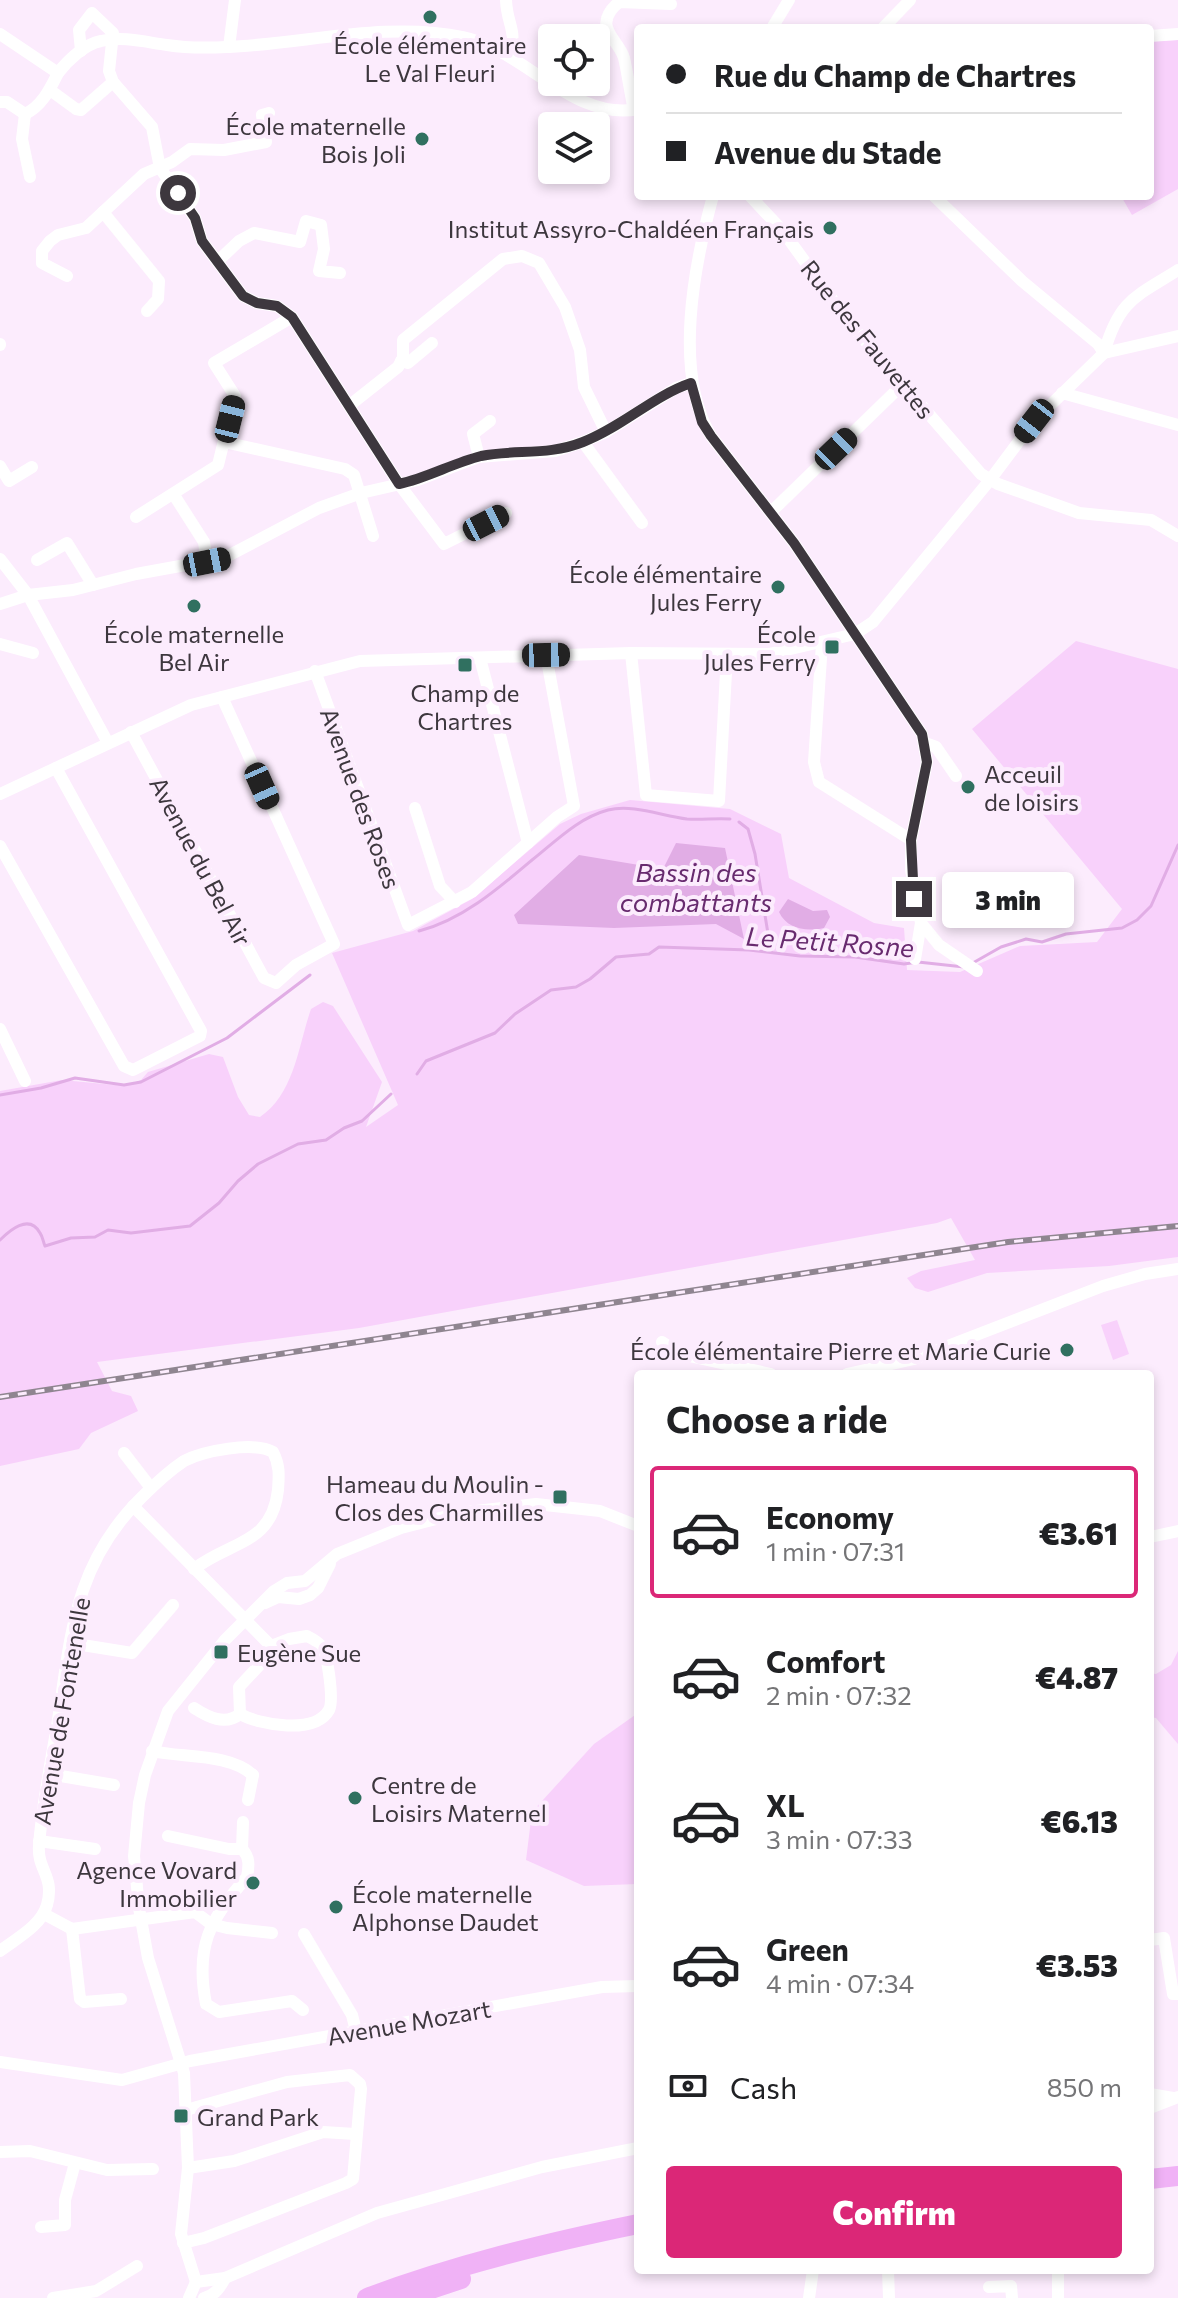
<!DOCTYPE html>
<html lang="en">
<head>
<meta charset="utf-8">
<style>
  :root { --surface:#fff; --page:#f6f6f6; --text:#202124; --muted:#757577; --line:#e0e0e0; --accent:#db2777 }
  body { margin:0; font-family:Commissioner,sans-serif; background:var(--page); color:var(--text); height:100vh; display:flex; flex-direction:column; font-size:30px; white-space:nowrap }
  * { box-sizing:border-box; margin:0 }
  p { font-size:26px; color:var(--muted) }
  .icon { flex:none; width:44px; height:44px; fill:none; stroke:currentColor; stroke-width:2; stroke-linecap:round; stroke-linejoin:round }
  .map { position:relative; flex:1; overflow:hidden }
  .panel { position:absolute; left:634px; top:1370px; width:520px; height:904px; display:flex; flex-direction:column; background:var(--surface); border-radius:8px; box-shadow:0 4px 12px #0003 }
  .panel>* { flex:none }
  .guide { position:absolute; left:634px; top:24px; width:520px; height:176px; border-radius:8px; box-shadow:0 4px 12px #0003; display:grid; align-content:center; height:176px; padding:0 32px; background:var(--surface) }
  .buttons { position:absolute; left:538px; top:24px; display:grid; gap:16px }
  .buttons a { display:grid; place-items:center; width:72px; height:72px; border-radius:8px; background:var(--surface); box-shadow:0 4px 12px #0003; font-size:40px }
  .end { position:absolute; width:36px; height:36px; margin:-18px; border:10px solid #3d373e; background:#fff; box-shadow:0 0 0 4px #fff }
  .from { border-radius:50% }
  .bubble { position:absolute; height:56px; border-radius:8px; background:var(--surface); box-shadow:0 4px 12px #0003; font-size:26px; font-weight:800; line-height:56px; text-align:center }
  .car { position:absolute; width:24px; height:48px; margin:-24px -12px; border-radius:10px; box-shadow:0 0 6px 2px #0007; background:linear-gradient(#222 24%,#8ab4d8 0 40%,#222 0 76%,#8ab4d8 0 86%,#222 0) }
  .guide b { display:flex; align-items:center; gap:28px; height:76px; font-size:30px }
  .guide b+b { border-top:2px solid var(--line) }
  .guide i { width:20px; height:20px; background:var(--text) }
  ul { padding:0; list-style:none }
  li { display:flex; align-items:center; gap:24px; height:132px; margin:0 16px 12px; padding:0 16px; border:4px solid transparent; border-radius:8px }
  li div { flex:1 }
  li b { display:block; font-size:30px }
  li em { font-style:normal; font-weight:800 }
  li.current { border-color:var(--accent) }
  li>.icon { width:72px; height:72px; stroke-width:1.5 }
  h2 { padding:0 32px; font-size:36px; line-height:96px }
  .pay { display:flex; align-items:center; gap:20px; height:88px; padding:0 32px; font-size:30px }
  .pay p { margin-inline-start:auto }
  .cta { display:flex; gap:16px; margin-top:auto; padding:16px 32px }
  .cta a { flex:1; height:92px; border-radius:8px; background:var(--accent); color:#fff; font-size:32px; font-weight:800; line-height:92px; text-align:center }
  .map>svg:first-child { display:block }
  .green { fill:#f8d1fb }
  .water { fill:#e1ade5 }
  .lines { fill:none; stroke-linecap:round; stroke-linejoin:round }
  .stream { stroke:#e1ade5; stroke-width:3 }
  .minor { stroke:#fff; stroke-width:12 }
  .trunk { stroke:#f0b2f6; stroke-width:20 }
  .rail-casing { stroke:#8f8590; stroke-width:6 }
  .rail { stroke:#fcecfd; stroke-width:3; stroke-dasharray:9; stroke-linecap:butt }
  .route { stroke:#3d373e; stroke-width:10 }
  .poi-dot { fill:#307060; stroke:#fcecfd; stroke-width:3 }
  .labels { text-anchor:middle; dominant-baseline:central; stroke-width:8; stroke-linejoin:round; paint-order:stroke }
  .poi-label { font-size:24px; fill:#3d373e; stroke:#fcecfd; text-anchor:end }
  .street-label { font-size:24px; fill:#3d373e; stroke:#fcecfd }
  .water-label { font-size:26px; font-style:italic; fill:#682b6f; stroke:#fcecfd }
</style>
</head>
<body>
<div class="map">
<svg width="1178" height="2298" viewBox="0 0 1178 2298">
  <rect width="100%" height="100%" fill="#fcecfd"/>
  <!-- green -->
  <g class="green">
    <path d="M1178 40V189L1132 215 1121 196H1150V41Z"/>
    <path d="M1076 641 1178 669V1257L1109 1266 987 1273 928 1292 915 1288 907 1278 921 1271 975 1260 951 1218 937 1223 359 1328 97 1362 112 1391 131 1396 138 1411 91 1433 79 1449 0 1466V1091L62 1080 126 1086 141 1080 148 1072 209 1054 223 1057 238 1097 249 1115 260 1117C295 1093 298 1046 311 1009L323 1002 333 1006 382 1082 366 1127 398 1105 332 953 413 931 472 899 560 824 581 814 630 800 730 809 781 834 789 878 874 923 904 928 907 970 960 972 1020 946 1097 942 1122 909 972 729Z"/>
    <path d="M1117 1320 1129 1354 1113 1360 1101 1325Z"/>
    <path d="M1178 1651V1744L1156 1718 1150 1717V1673L1156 1674 1171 1665Z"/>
    <path d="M638 1713V1884L584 1886 526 1860 532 1812 594 1744Z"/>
  </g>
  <!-- water -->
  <g class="water">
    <path d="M676 843 725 848 744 939 716 924 614 928 518 924 514 915 579 855 663 869Z"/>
    <path d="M788 899 813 911 827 910 830 917 824 928C806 932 787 929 779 912Z"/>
  </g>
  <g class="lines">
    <!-- stream -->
    <g class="stream">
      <path d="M739 822 748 829 755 854 771 952"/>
      <path d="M419 931C462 920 499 888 532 860 556 841 578 818 608 810 633 804 662 816 687 819 701 820 716 818 730 819"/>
      <path d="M971 964 1001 947 1026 939 1042 942 1066 934 1122 928 1137 920 1151 906 1178 845"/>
      <path d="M417 1074 426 1061 495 1033 515 1014 551 990 576 987 590 979 616 957 649 954 659 947 749 950 800 956 855 957 904 964 918 962 964 967"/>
      <path d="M0 1095 41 1088 75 1078 124 1085 141 1082 227 1038 310 975"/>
      <path d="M0 1240C9 1231 29 1213 40 1233 43 1237 43 1242 45 1246L71 1238 95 1237 108 1230 131 1233 190 1226 219 1203 238 1181 258 1164 298 1144 326 1140 344 1128 362 1121 391 1094"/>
    </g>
    <!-- minor -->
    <g class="minor">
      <path d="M506 0C507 26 518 29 509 56"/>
      <path d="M772 28 789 0"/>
      <path d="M883 28 910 0"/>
      <path d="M0 34 58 73C68 60 85 44 101 41 123 36 145 42 167 45 186 48 208 48 227 47 304 44 386 21 463 37 523 49 574 122 638 109"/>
      <path d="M1150 36 1178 34"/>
      <path d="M229 47 235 0"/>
      <path d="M81 51 79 30 92 13 113 33 109 71 113 82 152 127 160 168 195 218 202 241 243 296 257 303 277 306 292 317 399 484 444 544 506 513"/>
      <path d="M50 90 76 109 81 110 113 82"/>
      <path d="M0 102H7L25 114C42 106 50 89 58 73"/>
      <path d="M634 110C630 93 628 75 624 58 619 39 590 27 619 2L671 4"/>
      <path d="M25 114 22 139 30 177"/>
      <path d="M713 196C694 265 673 373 711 436L794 543 922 734 927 762 911 840V870L921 923 915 959"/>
      <path d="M750 196 782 230 848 321 981 474 998 484 1079 513 1151 520 1178 536"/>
      <path d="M934 196 1022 281 1098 344 1104 353"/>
      <path d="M103 212 159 281 158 299 147 311"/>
      <path d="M218 261 239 241 254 233 300 242 306 221 321 225 324 249 319 271 340 273"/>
      <path d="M67 276 42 263V251L50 241 58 235 86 228 144 174 172 162 190 149 224 150 266 142 262 115 269 113"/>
      <path d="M0 344V345"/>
      <path d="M1104 353C1119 300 1135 297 1178 270"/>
      <path d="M401 361 408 363 432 343"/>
      <path d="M1062 393 1178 425"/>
      <path d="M350 405 398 367 403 358V340L503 259 522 256 539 263 565 307 580 350 584 387 606 432"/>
      <path d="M224 442 345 469 354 475 373 536"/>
      <path d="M583 442 642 523"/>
      <path d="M479 457 473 434 490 421"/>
      <path d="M0 466 9 481 32 467"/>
      <path d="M174 495 204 542 207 562"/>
      <path d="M771 512 902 385"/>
      <path d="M136 517 218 465 235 396 214 363 292 317"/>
      <path d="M0 559 28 595 108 743"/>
      <path d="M37 560 67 543 93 585"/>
      <path d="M0 604 28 595 73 590 136 574 224 558 319 508 361 493 418 480 479 457 555 451 583 442 606 432 676 388 691 383"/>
      <path d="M822 643 814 762 819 782 911 840"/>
      <path d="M0 644 33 653"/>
      <path d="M631 653 646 795 719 801 727 654"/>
      <path d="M480 658 528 843"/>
      <path d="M315 671 408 925 472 892 557 817 574 806 546 655"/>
      <path d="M131 732 264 978 276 983 296 965 334 944 222 697"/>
      <path d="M925 743 936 747 956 776"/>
      <path d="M0 794 191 705 360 661 631 653 769 654 855 634 873 622 990 480 1034 421 1104 353 1178 336"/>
      <path d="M415 808 440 886 455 902"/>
      <path d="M0 846 124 1066 133 1070 200 1036 201 1031 56 768"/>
      <path d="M921 923 939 945 977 971"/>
      <path d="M0 1029 25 1081"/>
      <path d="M662 1342 680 1354 771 1374"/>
      <path d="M847 1374 914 1359 1103 1286 1145 1274 1178 1269"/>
      <path d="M124 1453 151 1488"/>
      <path d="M133 1506 271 1646 268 1656 239 1687 240 1714C260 1725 315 1735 329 1710 334 1700 328 1657 322 1647 319 1642 313 1639 307 1636L289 1639 271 1646"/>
      <path d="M1150 1537 1178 1531"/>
      <path d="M265 1603 278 1597 299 1599 310 1595 318 1588 330 1564"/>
      <path d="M70 1643 132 1653 173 1605"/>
      <path d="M194 1708C208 1717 225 1726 240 1714"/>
      <path d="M152 1751C182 1758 229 1753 253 1775"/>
      <path d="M49 1774 114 1785"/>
      <path d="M248 1800 253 1775"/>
      <path d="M168 1836 229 1849H242C250 1857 249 1866 247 1877 209 1920 195 1947 206 2004L219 2012 292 2001 303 2010"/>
      <path d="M39 1841 95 1849"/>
      <path d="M242 1849 243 1822"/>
      <path d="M44 1914 72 1929 195 1912 211 1924 227 1928 272 1933"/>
      <path d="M72 1929 80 1999 84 2002 121 1999"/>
      <path d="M304 1934 352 2015 356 2031"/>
      <path d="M1150 1940 1164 1938 1173 1994H1178"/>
      <path d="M0 1951C17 1938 41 1926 47 1905 55 1876 37 1870 39 1846 42 1804 51 1762 58 1720 71 1632 75 1563 142 1497 155 1484 169 1471 184 1461 203 1451 254 1441 273 1452 280 1465 279 1476 278 1490 272 1545 230 1541 194 1569"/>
      <path d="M0 2062 122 2080 190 2061 602 1987 638 1986"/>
      <path d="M1150 2094 1173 2098"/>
      <path d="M1150 2108 1178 2097"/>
      <path d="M0 2152 30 2151 107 2170 153 2169"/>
      <path d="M188 2168 234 2161 323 2132 355 2134"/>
      <path d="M41 2227 65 2225V2200L75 2163"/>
      <path d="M183 2243 204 2238 346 2183 353 2179 361 2089 360 2084 350 2075 287 2082 186 2110"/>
      <path d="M888 2270 889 2298"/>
      <path d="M196 2282 181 2234 188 2168 184 2073 148 1958 139 1908 134 1856 139 1803 145 1775 168 1711 225 1640 274 1591 287 1583 305 1581 337 1554 401 1528 459 1513 536 1504 600 1511 638 1526"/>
      <path d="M196 2282 225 2278 377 2213 542 2167 638 2148"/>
      <path d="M989 2287 1011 2286 1012 2298"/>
      <path d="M53 2298 96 2291 137 2266"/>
      <path d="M189 2298 196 2282"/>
      <path d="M204 2298C215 2295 220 2288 225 2278"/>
      <path d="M809 2298 813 2270"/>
      <path d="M1058 2298V2270"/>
    </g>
    <!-- trunk -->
    <g class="trunk">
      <path d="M1150 2179 1178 2176"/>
      <path d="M367 2298C455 2265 546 2243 638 2224"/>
      <path d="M404 2298 461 2279"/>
    </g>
    <defs>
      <path id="rail" d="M0 1397 1008 1242 1178 1226"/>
    </defs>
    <!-- rail casing -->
    <use href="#rail" class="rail-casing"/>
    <!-- rail -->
    <use href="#rail" class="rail"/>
  </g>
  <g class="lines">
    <!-- route -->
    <path class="route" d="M178 193 195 218 202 241 243 296 257 303 277 306 292 317 399 484C427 478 453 463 481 456 516 449 548 456 583 442 622 427 653 396 691 383L702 422 711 436 794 543 922 734 927 762 911 840 914 899"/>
  </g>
  <!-- markers -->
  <g class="poi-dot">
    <circle cx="430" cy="17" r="8"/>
    <circle cx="422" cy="139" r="8"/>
    <circle cx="830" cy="228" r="8"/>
    <circle cx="778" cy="587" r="8"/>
    <circle cx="194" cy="606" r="8"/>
    <rect x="824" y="639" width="16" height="16" rx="4"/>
    <rect x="457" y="657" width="16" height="16" rx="4"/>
    <circle cx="968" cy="787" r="8"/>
    <circle cx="1067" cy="1350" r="8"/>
    <rect x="552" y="1489" width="16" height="16" rx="4"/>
    <rect x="213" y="1644" width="16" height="16" rx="4"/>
    <circle cx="355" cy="1798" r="8"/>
    <circle cx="253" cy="1883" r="8"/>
    <circle cx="336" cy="1907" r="8"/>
    <rect x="173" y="2108" width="16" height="16" rx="4"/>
  </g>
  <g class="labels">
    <!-- poi labels -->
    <g class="poi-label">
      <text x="430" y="44" text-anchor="middle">École élémentaire<tspan x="430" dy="28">Le Val Fleuri</tspan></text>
      <text x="406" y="125">École maternelle<tspan x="406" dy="28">Bois Joli</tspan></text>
      <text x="814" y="228">Institut Assyro-Chaldéen Français</text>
      <text x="762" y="573">École élémentaire<tspan x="762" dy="28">Jules Ferry</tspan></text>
      <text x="194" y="633" text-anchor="middle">École maternelle<tspan x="194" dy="28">Bel Air</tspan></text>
      <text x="816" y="633">École<tspan x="816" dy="28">Jules Ferry</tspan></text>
      <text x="465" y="692" text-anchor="middle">Champ de<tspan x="465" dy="28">Chartres</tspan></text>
      <text x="984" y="773" text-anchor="start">Acceuil<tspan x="984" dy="28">de loisirs</tspan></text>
      <text x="1051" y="1350">École élémentaire Pierre et Marie Curie</text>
      <text x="544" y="1483">Hameau du Moulin -<tspan x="544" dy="28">Clos des Charmilles</tspan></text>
      <text x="237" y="1652" text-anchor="start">Eugène Sue</text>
      <text x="371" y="1784" text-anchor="start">Centre de<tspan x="371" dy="28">Loisirs Maternel</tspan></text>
      <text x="237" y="1869">Agence Vovard<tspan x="237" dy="28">Immobilier</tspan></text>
      <text x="352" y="1893" text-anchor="start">École maternelle<tspan x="352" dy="28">Alphonse Daudet</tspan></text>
      <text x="197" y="2116" text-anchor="start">Grand Park</text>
    </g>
    <!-- street labels -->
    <g class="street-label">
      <text transform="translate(868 339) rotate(51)">Rue des Fauvettes</text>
      <text transform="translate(361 798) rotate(70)">Avenue des Roses</text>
      <text transform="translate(201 861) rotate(62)">Avenue du Bel Air</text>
      <text transform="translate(61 1711) rotate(-80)">Avenue de Fontenelle</text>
      <text transform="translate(409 2022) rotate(-10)">Avenue Mozart</text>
    </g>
    <!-- water labels -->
    <g class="water-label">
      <text x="696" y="871">Bassin des<tspan x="696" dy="30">combattants</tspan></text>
      <text transform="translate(830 941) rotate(4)">Le Petit Rosne</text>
    </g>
  </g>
</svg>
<div class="buttons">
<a><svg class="icon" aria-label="locate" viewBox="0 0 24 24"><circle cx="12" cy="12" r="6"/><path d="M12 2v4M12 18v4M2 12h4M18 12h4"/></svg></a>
<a><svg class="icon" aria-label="layers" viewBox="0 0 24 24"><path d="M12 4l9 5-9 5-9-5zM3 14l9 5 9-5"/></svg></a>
</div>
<i class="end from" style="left:178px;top:193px"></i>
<i class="end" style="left:914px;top:899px"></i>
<div class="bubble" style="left:942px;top:872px;width:132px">3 min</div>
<i class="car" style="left:230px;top:419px;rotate:14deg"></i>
<i class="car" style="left:1034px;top:421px;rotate:218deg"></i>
<i class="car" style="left:836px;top:449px;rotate:46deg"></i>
<i class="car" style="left:486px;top:523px;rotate:63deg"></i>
<i class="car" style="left:207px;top:562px;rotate:79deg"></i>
<i class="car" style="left:546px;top:655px;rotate:89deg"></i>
<i class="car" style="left:262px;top:786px;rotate:156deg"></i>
<div class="guide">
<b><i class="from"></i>Rue du Champ de Chartres</b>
<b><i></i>Avenue du Stade</b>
</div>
<section class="panel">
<h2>Choose a ride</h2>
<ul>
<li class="current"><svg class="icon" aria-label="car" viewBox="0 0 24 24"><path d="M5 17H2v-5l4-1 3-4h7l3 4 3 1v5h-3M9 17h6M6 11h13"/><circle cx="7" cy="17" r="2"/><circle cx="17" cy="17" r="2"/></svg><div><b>Economy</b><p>1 min · 07:31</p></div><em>€3.61</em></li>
<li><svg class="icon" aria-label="car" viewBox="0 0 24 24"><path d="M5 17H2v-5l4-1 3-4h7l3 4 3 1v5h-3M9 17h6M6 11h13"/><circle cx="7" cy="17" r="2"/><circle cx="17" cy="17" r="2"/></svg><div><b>Comfort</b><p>2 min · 07:32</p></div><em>€4.87</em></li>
<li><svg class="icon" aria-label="car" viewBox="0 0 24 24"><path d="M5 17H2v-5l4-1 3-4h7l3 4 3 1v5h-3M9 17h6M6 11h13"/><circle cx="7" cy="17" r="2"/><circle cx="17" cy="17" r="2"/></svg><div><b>XL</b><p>3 min · 07:33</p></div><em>€6.13</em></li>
<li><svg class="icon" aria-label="car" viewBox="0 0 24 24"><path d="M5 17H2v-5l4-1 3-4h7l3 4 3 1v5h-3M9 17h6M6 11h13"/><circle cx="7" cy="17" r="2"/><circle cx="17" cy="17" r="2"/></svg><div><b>Green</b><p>4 min · 07:34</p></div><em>€3.53</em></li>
</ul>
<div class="pay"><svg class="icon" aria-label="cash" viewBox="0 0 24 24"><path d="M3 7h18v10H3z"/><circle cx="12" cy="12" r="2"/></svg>Cash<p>850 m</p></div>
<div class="cta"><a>Confirm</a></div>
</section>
</div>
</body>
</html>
